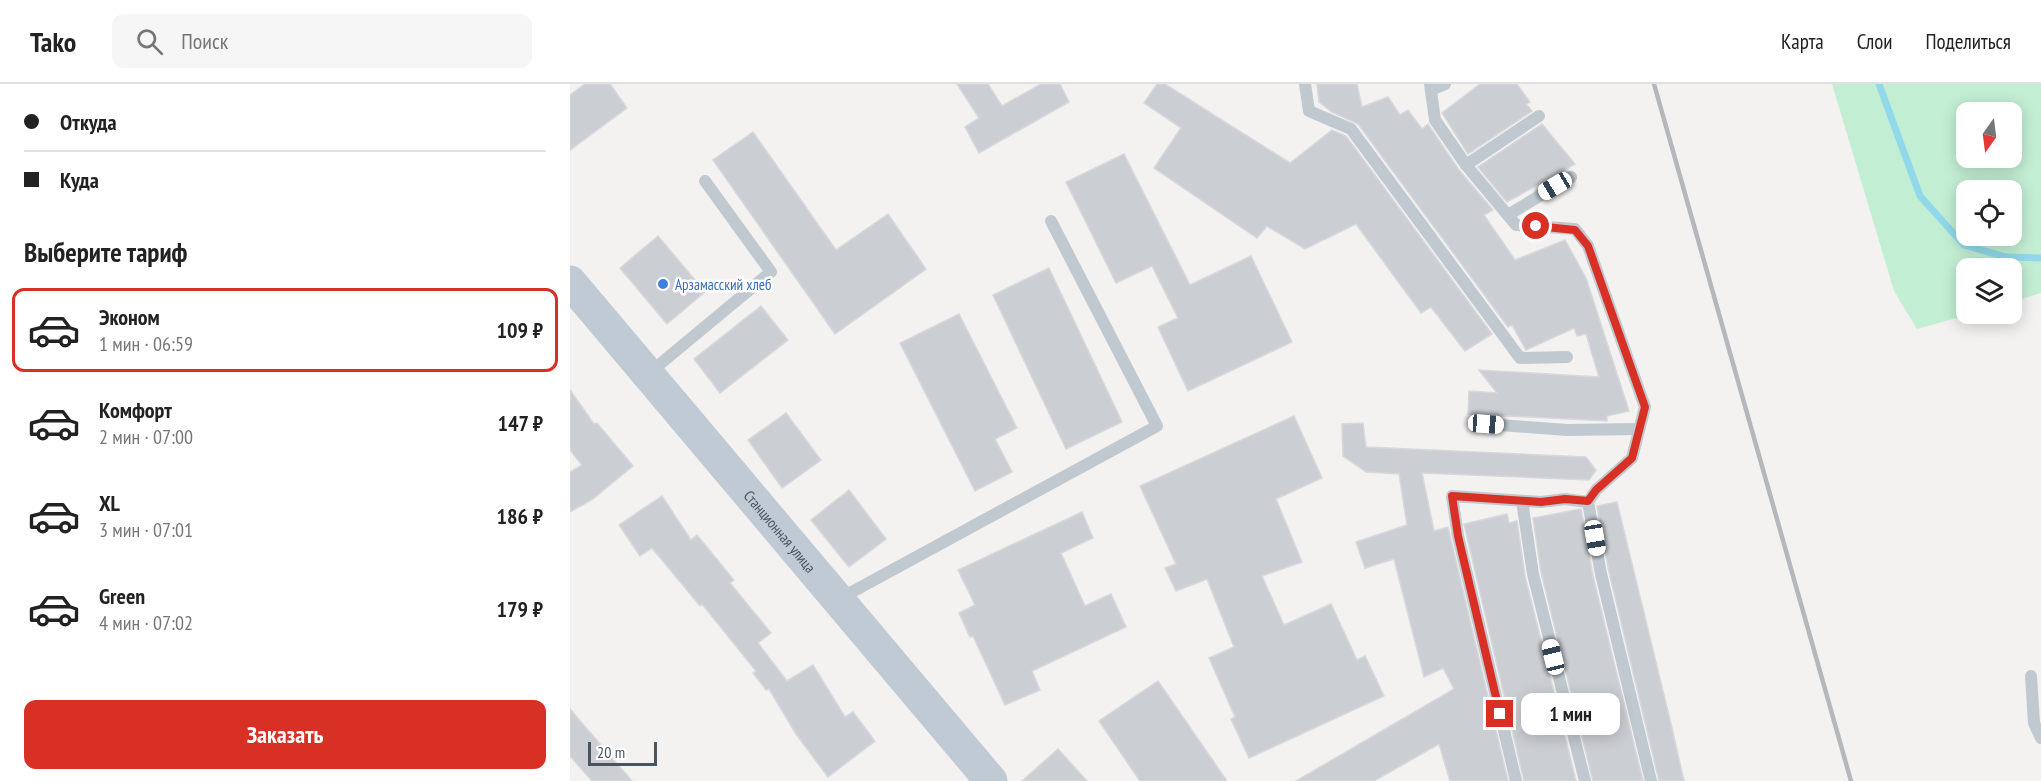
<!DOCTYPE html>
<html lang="ru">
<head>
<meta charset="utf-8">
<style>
  :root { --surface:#fff; --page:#f6f6f6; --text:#222; --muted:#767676; --line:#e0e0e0; --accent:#d93025 }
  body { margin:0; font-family:"PT Sans Narrow",sans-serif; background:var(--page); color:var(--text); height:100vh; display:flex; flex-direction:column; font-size:22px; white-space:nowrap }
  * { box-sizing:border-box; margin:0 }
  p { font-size:20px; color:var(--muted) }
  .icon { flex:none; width:33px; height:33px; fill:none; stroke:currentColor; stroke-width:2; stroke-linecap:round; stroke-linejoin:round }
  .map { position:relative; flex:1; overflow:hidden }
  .drawer { display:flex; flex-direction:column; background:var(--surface); width:570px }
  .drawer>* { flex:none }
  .guide { display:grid; align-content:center; height:132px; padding:0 24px; background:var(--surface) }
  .needle { width:39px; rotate:194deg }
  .buttons { position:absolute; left:1386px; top:18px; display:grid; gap:12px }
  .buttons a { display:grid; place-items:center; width:66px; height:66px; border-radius:12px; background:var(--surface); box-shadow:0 3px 15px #0003; font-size:30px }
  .scale { position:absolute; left:18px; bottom:15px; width:69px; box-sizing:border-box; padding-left:6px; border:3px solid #49555e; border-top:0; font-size:16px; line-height:21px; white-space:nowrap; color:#49555e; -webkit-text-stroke:4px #fff; paint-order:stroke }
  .end { position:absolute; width:27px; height:27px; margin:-14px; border:8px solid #d93025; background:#fff; box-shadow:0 0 0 3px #fff }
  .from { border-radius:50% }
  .bubble { position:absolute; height:42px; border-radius:12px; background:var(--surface); box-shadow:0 3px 15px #0003; font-size:20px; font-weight:800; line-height:42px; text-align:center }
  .car { position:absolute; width:18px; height:36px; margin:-18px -9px; border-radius:8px; box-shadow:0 0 4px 2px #0007; background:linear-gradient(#fff 24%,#345 0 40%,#fff 0 76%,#345 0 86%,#fff 0) }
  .guide b { display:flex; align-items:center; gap:21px; height:57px; font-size:22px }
  .guide b+b { border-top:2px solid var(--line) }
  .guide i { width:15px; height:15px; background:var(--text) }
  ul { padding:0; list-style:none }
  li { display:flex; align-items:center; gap:18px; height:84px; margin:0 12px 9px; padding:0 12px; border:3px solid transparent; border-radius:12px }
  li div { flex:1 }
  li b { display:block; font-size:22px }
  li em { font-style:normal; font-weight:800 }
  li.selected { border-color:var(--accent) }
  li>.icon { width:54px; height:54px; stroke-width:1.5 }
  h2 { padding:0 24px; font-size:27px; line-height:72px }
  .cta { display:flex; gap:12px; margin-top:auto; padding:12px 24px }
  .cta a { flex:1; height:69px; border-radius:12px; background:var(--accent); color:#fff; font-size:24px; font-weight:800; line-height:69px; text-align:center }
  header { display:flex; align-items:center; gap:36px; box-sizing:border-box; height:84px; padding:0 30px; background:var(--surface); border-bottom:2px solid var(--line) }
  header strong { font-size:28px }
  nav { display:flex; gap:33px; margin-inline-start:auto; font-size:21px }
  .search { width:420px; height:54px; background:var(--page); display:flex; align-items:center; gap:15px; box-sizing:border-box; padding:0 21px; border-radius:12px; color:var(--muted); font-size:22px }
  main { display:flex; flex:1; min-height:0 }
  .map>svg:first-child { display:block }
  .green { fill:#c2efd3; fill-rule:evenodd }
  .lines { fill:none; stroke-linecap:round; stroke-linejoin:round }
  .stream { stroke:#91d9ea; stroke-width:7 }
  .building { fill:#cbced3; stroke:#d6d8dc; stroke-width:1.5 }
  .lane { stroke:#c0c9cf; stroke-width:12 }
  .secondary { stroke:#c0cad4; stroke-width:33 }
  .rail { stroke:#b4b7bb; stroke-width:4.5 }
  .route { stroke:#d93025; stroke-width:8 }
  .shop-dot { fill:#3f7fe0; stroke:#fff; stroke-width:2 }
  .labels { text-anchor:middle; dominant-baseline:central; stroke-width:5; stroke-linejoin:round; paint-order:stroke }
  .shop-label { font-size:15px; fill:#366cbe; stroke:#fff; text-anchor:start }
  .street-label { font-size:15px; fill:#49555e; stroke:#fff }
</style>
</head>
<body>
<header>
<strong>Tako</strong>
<div class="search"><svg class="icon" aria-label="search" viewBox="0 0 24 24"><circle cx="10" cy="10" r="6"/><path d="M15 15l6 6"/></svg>Поиск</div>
<nav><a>Карта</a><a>Слои</a><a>Поделиться</a></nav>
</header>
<main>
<section class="drawer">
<div class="guide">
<b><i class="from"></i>Откуда</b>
<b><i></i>Куда</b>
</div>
<h2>Выберите тариф</h2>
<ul>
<li class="selected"><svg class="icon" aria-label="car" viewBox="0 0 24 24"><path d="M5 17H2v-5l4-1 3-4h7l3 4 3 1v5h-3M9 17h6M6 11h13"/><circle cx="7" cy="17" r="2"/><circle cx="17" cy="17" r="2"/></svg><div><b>Эконом</b><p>1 мин · 06:59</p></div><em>109 ₽</em></li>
<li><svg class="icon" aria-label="car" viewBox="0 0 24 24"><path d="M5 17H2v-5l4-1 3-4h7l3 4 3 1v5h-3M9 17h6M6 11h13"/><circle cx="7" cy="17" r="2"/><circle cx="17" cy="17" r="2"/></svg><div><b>Комфорт</b><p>2 мин · 07:00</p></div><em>147 ₽</em></li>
<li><svg class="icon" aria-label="car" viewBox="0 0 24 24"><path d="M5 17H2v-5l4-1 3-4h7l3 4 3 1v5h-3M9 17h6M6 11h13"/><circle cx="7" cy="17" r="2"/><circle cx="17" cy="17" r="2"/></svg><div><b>XL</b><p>3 мин · 07:01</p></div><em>186 ₽</em></li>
<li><svg class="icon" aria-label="car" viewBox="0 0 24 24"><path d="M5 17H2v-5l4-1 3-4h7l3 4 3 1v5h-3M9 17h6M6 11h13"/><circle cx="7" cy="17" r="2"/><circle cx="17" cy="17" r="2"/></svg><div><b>Green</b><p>4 мин · 07:02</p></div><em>179 ₽</em></li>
</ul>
<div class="cta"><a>Заказать</a></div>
</section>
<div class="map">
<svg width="1471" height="697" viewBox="0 0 1471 697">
  <rect width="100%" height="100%" fill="#f4f1f1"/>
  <!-- green -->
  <path class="green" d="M1262 0H1471V209L1442 218V184H1396V230H1401L1347 245 1324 207ZM1396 28H1442V74H1396ZM1396 106H1442V152H1396Z"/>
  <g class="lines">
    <!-- stream -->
    <path class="stream" d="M1309 0 1350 112 1394 161 1436 173 1471 174"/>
  </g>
  <!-- building -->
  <g class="building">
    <path d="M15 0H40L57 24 0 66V11Z"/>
    <path d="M387 0H418L432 22 471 0H490L499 18 409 69 395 43 409 34Z"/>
    <path d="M587 0H595L720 79 762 46 776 52 922 250 895 267 861 223 851 229 786 140 735 165 697 142 687 154 584 84 611 44 574 19Z"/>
    <path d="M747 0H787L792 23 818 13 830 31 838 26 852 45 858 40 889 86 923 126 914 131 945 176 995 156 1016 194 1059 327 1037 332V337L898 330 899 307 927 309 909 286 1029 293 1016 250 1007 252 1004 244 956 266 942 241 938 243 788 40 762 28 749 18Z"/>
    <path d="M910 0H947L960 18 956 20 962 27 898 70 872 29Z"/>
    <path d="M972 40 1005 80 937 118 908 83Z"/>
    <path d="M183 48 266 166 318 130 356 185 265 250 143 76Z"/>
    <path d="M554 70 620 201 681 172 722 258 618 307 588 243 608 234 582 182 546 199 496 98Z"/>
    <path d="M88 152 135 208 97 240 50 184Z"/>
    <path d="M479 184 552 338 496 365 423 211Z"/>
    <path d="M191 222 218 256 150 309 124 275Z"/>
    <path d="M389 230 447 344 425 355 442 388 405 407 330 259Z"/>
    <path d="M0 306 24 340 27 339 63 382 23 415 0 428V388L12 381 0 366Z"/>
    <path d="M216 329 251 376 212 404 178 356Z"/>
    <path d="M724 332 752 394 706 415 732 478 692 492 714 541 761 520 787 576 795 572 814 612 679 674 661 635 665 633 639 574 664 563 637 495 606 507 595 484 606 480 570 402Z"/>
    <path d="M793 339 796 363 1016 373 1026 386 1019 396 852 389 864 447 878 443 938 697H880L869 660 804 697H726L884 605 873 584 854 593 824 475 795 484 786 458 837 441 829 390 796 388 773 372 772 340Z"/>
    <path d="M279 406 316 455 279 483 241 436Z"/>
    <path d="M92 412 121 456 127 451 164 496 160 499 201 549 188 559 217 597 243 581 275 633 283 628 305 657 258 693 226 650 199 605 196 606 183 589 186 587 132 520 130 522 82 464 70 472 49 441Z"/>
    <path d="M1047 418 1102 644 1114 697H1089L1039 488 1027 422Z"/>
    <path d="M1011 425 1023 492 1073 697H1023L971 488 963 434Z"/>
    <path d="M512 428 523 454 491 469 515 522 541 510 556 543 462 587 470 606 435 621 403 552 400 553 389 529 405 521 388 486Z"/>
    <path d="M937 430 939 439 947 437 955 492 1006 697H954L894 440Z"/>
    <path d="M588 597 657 697H570L529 637Z"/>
    <path d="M0 625 62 697H22L0 672Z"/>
    <path d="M488 665 517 697H452Z"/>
  </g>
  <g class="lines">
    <!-- lane -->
    <g class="lane">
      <path d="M735 0 739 27 781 45 950 274 997 273"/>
      <path d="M860 0 865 36 896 81 946 141 1005 145 1018 162 1075 323 1062 374 1026 406 1018 418 1031 490 1081 697"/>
      <path d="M861 6 875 0"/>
      <path d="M896 81 969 32"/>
      <path d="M938 131 1001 93"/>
      <path d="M78 290 201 188 135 97"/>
      <path d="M916 340 997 346 1069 345"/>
      <path d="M952 417 963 490 1015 697"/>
      <path d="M269 515 587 342 481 137"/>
      <path d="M1461 592 1464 639 1471 654"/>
      <path d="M946 697 888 452 882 412 971 418 995 415 1018 418"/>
    </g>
    <!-- secondary -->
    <path class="secondary" id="s1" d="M0 198 421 697"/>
    <!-- rail -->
    <path class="rail" d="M1084 0 1281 697"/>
  </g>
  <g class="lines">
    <!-- route -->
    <path class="route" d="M930 630 888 452 882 412 971 418 995 415 1018 417 1026 406 1062 374 1075 323 1018 162 1005 146 966 142"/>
  </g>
  <!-- markers -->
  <circle class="shop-dot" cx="93" cy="200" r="6"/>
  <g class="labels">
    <!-- shop labels -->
    <g class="shop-label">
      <text x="105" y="200">Арзамасский хлеб</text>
    </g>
    <!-- street labels -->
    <g class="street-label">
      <text stroke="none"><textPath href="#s1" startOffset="326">Станционная улица</textPath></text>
    </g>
  </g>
</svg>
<div class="buttons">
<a><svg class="needle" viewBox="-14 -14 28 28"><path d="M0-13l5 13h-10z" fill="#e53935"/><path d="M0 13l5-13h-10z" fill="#767676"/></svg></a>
<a><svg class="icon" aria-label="locate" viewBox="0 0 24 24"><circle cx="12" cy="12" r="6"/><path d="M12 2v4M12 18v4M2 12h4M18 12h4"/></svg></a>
<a><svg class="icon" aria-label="layers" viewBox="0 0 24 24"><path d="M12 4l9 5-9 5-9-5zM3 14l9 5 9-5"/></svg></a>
</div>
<div class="scale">20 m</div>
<i class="end from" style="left:966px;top:142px"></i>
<i class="end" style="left:930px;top:630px"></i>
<div class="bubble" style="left:951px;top:609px;width:99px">1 мин</div>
<i class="car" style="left:985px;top:102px;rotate:239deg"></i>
<i class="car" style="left:916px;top:340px;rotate:94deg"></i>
<i class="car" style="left:1025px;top:454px;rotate:170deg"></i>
<i class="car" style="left:983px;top:573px;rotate:346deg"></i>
</div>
</main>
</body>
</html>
